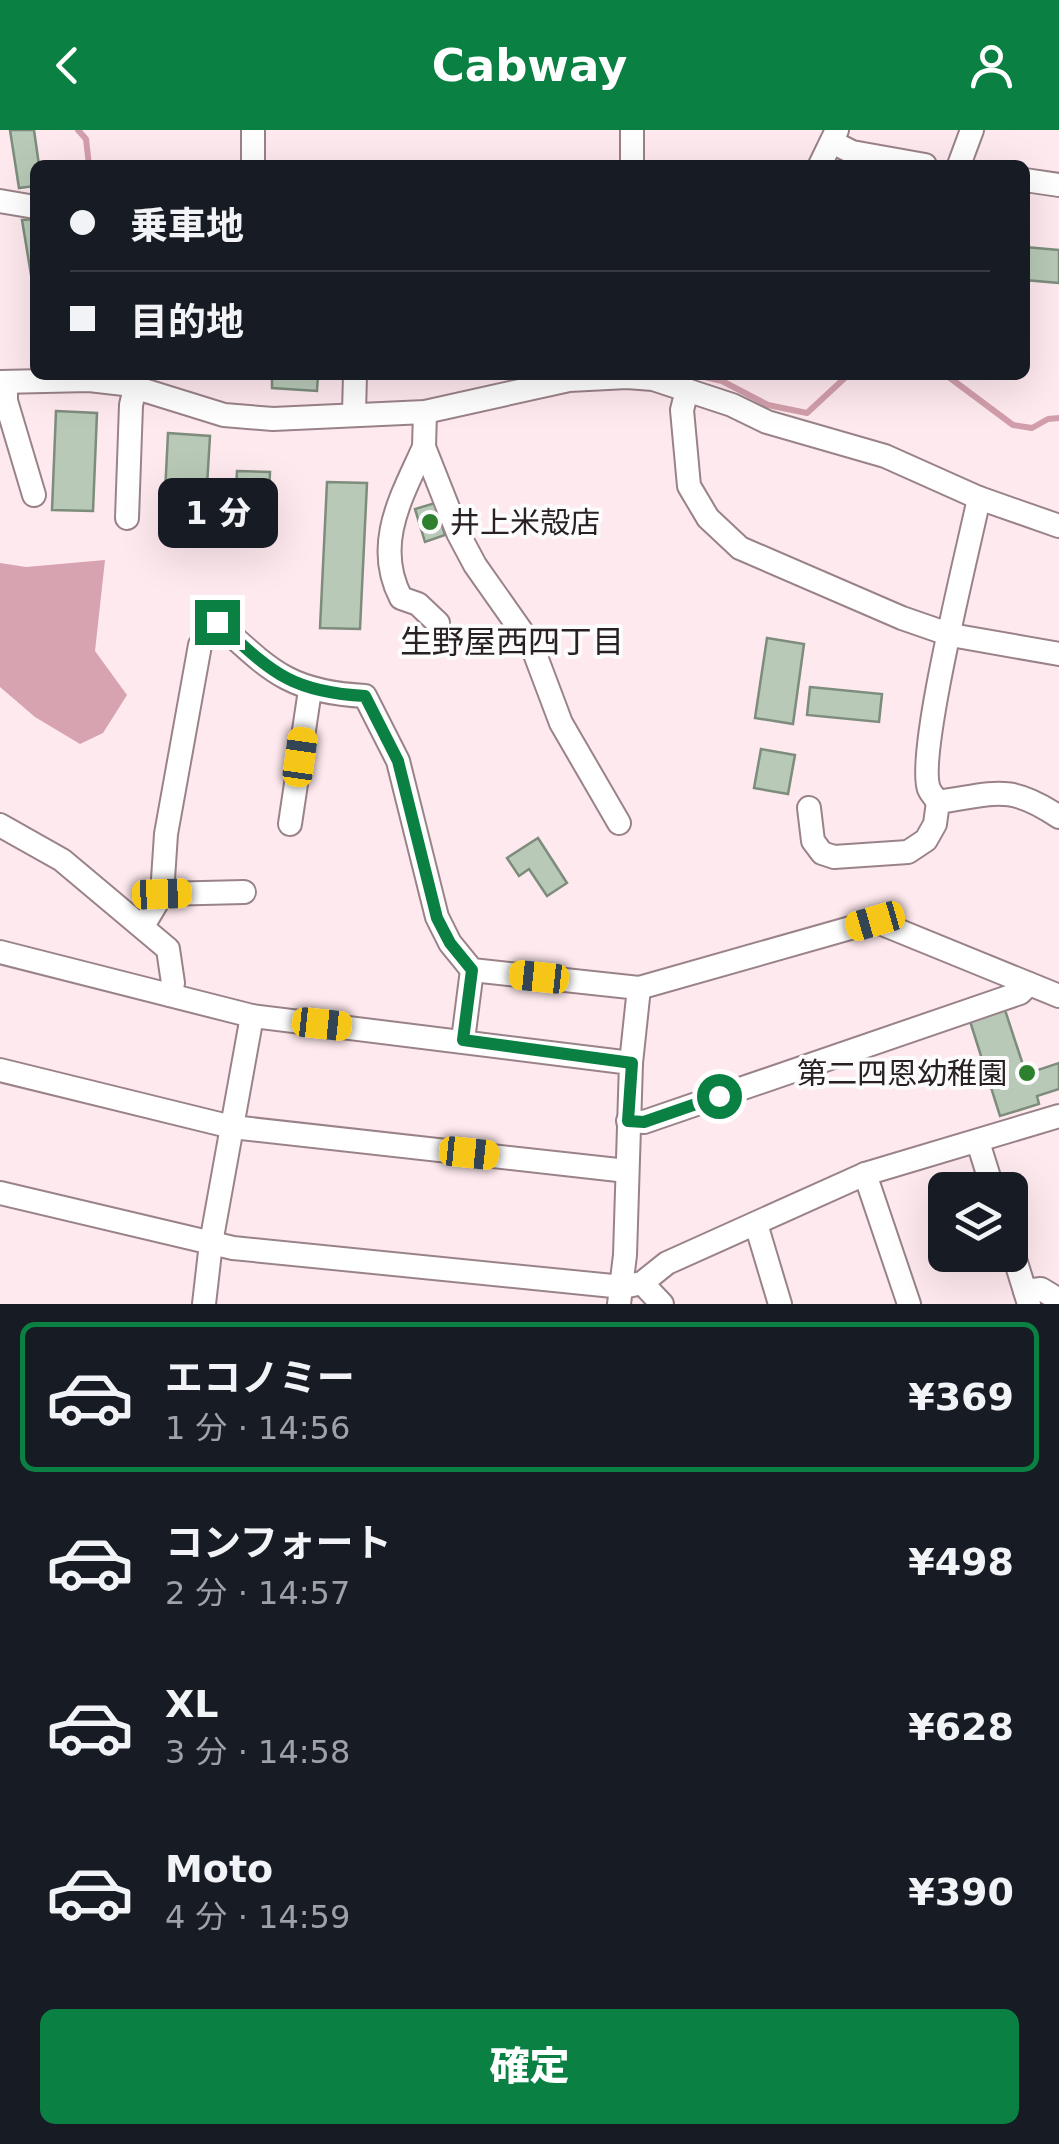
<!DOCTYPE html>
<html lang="ja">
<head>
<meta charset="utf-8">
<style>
  :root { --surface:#171b24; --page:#20242c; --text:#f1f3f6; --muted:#9ea1a6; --line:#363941; --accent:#0b8043 }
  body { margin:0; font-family:"DejaVu Sans","Noto Sans JP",sans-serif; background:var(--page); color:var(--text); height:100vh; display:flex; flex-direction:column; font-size:38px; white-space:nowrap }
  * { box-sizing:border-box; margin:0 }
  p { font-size:32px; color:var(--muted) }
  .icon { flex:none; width:55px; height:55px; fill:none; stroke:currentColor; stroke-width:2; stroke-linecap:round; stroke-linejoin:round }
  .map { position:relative; height:1174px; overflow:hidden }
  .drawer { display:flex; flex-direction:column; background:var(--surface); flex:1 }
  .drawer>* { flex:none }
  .banner { position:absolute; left:30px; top:30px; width:1000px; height:220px; border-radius:15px; box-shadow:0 10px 40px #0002; display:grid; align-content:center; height:220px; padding:0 40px; background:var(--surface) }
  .buttons { position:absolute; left:928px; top:1042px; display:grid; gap:20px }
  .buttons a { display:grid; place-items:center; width:100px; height:100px; border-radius:15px; background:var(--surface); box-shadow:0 10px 40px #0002; font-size:50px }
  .end { position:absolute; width:45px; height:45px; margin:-22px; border:12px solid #0b8043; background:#fff; box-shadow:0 0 0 5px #fff }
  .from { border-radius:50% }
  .bubble { position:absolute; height:70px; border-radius:15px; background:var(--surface); box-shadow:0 10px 40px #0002; font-size:32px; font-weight:800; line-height:70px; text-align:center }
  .car { position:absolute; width:30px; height:60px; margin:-30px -15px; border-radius:12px; box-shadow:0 0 8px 2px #0007; background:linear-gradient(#f5c518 24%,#345 0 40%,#f5c518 0 76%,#345 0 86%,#f5c518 0) }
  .banner b { display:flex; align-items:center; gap:35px; height:95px; font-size:38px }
  .banner b+b { border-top:2px solid var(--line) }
  .banner i { width:25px; height:25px; background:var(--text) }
  ul { padding:18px 0 0; list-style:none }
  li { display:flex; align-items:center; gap:30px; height:150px; margin:0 20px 15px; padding:0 20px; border:5px solid transparent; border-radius:15px }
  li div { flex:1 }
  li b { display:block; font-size:38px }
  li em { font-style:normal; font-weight:800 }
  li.current { border-color:var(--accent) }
  li>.icon { width:90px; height:90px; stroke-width:1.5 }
  .primary-button { display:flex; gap:20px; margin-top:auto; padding:20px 40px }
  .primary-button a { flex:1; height:115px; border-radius:15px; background:var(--accent); color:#fff; font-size:40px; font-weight:800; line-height:115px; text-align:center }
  header { display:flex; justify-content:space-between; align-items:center; height:130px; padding:0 40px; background:var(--accent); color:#fff; font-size:45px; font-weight:800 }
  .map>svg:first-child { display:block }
  .forest { fill:#d7a3b0 }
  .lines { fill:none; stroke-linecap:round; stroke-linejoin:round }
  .stream { stroke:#d29eab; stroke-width:6 }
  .building { fill:#b8c9b7; stroke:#7d8c7c; stroke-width:2.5 }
  .minor-casing { stroke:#9a8388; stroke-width:26 }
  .minor { stroke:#fff; stroke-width:22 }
  .route { stroke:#0b8043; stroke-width:12 }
  .poi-dot { fill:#2c802e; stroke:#fcfcfc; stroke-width:4 }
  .labels { text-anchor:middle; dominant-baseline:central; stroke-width:8; stroke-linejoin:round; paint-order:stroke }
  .poi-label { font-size:30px; fill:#292022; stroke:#fcfcfc; text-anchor:start }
  .neighbourhood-label { font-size:32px; fill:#292022; stroke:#fcfcfc }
</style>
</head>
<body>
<header><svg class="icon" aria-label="back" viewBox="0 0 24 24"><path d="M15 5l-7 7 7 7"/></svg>Cabway<svg class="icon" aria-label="person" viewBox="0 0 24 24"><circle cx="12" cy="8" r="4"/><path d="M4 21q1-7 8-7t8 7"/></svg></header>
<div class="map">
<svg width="1059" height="1174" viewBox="0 0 1059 1174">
  <rect width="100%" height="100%" fill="#fee9ee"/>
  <!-- forest -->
  <path class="forest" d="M105 430 95 521 127 565 103 603 80 614 35 587 0 557V433L26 437Z"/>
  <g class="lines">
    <!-- stream -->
    <g class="stream">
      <path d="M78 0 86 9 89 35"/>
      <path d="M696 245 722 251 768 275 807 283 848 245"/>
      <path d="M946 245 1013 295 1032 298 1048 289 1059 288"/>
    </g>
  </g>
  <!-- building -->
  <g class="building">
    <path d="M10 0H34L39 35H35V56L19 58Z"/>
    <path d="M35 89V169L22 90Z"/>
    <path d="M1025 117 1059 120V153L1025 150Z"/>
    <path d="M272 245H318L317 261 272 258Z"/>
    <path d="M56 281 97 283 93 381 52 380Z"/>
    <path d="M168 303 210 306 204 406 163 404Z"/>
    <path d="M237 341 270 342 268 384 235 382Z"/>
    <path d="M327 352 367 353 360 499 320 498Z"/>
    <path d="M435 373 445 405 425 412 415 379Z"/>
    <path d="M767 508 804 514 793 594 755 588Z"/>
    <path d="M810 557 882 564 879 592 807 585Z"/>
    <path d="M761 619 795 625 788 664 754 658Z"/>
    <path d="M538 708 567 753 547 766 529 739 519 746 507 728Z"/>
    <path d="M1004 877 1026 944 1059 933V959L1037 966 1039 974 1000 986 969 888Z"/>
  </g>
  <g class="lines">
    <defs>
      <g id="minor">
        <path d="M832 12 852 22 925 35"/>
        <path d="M253 35V0"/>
        <path d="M632 35V0"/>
        <path d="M820 35 837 0"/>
        <path d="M959 35 972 0"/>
        <path d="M1025 50 1059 55"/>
        <path d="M0 71 35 77"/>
        <path d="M0 252 89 250 124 254 224 285 273 289 425 282 569 250 627 247 653 249 732 275 767 292 885 326 979 368 1059 396"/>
        <path d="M6 252V271L34 365"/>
        <path d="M687 260 682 280 689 356 708 388 740 418 902 488 951 505 1059 524"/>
        <path d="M425 282 424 317 458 403 475 435 532 516 561 593 619 693"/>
        <path d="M354 283 355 245"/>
        <path d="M424 317C402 366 373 414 401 468L418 474 438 493"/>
        <path d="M979 368C969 417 916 625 929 659 931 664 935 667 938 672 995 664 1009 653 1059 687"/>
        <path d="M127 388 131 275 135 258"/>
        <path d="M809 678 813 711 822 723 834 727 908 722 926 710 935 694 938 672"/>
        <path d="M290 694 310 560"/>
        <path d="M0 695 62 730 168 819 173 853 170 865"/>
        <path d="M162 764 244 762"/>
        <path d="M143 796 162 764 166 704 200 515 217 492C271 541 289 562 365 566L398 631 437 787 450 813 472 840 639 858 631 933"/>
        <path d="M0 822 252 886 631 933 625 1125 619 1174"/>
        <path d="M639 858 875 791 1059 866"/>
        <path d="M463 910 472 840"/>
        <path d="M0 940 232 997 627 1041"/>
        <path d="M628 991 644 992 1020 863 1029 854"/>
        <path d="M978 1012 993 1060"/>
        <path d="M865 1044 909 1174"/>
        <path d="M0 1063 233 1118 623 1157 642 1153 667 1133 865 1044 1059 986"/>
        <path d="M756 1094 780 1174"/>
        <path d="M1010 1113 1029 1174"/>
        <path d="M642 1153 662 1174"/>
        <path d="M1025 1161 1041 1159 1059 1170"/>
        <path d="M204 1174 211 1113 252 886"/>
      </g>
    </defs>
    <!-- minor casing -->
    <use href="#minor" class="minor-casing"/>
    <!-- minor -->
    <use href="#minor" class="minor"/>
  </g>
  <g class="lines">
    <!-- route -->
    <path class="route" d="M217 492C271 541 289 562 365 566L398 631 437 788 450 813 472 840 463 910 632 933 628 991 644 992 719 966"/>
  </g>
  <!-- markers -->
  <g class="poi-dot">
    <circle cx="430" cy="392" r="10"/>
    <circle cx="1027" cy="943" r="10"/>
  </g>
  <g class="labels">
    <!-- poi labels -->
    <g class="poi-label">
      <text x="450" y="392">井上米殻店</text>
      <text x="1007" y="943" text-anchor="end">第二四恩幼稚園</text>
    </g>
    <!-- neighbourhood labels -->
    <g class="neighbourhood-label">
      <text x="512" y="512">生野屋西四丁目</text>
    </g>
  </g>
</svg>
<div class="buttons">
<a><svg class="icon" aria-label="layers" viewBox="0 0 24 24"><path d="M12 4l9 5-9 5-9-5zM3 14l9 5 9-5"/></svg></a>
</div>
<i class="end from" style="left:719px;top:966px"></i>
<i class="end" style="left:217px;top:492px"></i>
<div class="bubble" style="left:158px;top:348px;width:120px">1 分</div>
<i class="car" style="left:300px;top:627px;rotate:8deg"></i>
<i class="car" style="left:162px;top:764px;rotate:88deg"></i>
<i class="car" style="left:875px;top:791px;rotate:254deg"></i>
<i class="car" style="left:539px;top:847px;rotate:276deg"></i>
<i class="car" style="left:322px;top:894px;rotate:96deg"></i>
<i class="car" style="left:469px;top:1023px;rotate:96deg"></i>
<div class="banner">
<b><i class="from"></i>乗車地</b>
<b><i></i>目的地</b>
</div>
</div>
<section class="drawer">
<ul>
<li class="current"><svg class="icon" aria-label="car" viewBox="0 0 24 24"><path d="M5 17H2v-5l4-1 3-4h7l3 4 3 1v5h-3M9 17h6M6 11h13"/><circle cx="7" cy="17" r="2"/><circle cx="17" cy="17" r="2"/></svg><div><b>エコノミー</b><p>1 分 · 14:56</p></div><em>¥369</em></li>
<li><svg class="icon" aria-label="car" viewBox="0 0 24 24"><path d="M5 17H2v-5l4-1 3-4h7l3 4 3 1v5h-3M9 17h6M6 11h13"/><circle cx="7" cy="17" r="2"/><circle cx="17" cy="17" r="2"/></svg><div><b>コンフォート</b><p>2 分 · 14:57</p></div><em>¥498</em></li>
<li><svg class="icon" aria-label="car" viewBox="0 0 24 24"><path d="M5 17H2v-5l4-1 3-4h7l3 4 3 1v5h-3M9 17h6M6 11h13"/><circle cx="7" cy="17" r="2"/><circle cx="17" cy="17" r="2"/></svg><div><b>XL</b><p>3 分 · 14:58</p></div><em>¥628</em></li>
<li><svg class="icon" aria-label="car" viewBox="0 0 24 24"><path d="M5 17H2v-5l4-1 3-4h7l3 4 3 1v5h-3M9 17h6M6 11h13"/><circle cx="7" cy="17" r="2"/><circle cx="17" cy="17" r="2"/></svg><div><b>Moto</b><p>4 分 · 14:59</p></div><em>¥390</em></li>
</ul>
<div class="primary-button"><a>確定</a></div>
</section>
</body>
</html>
